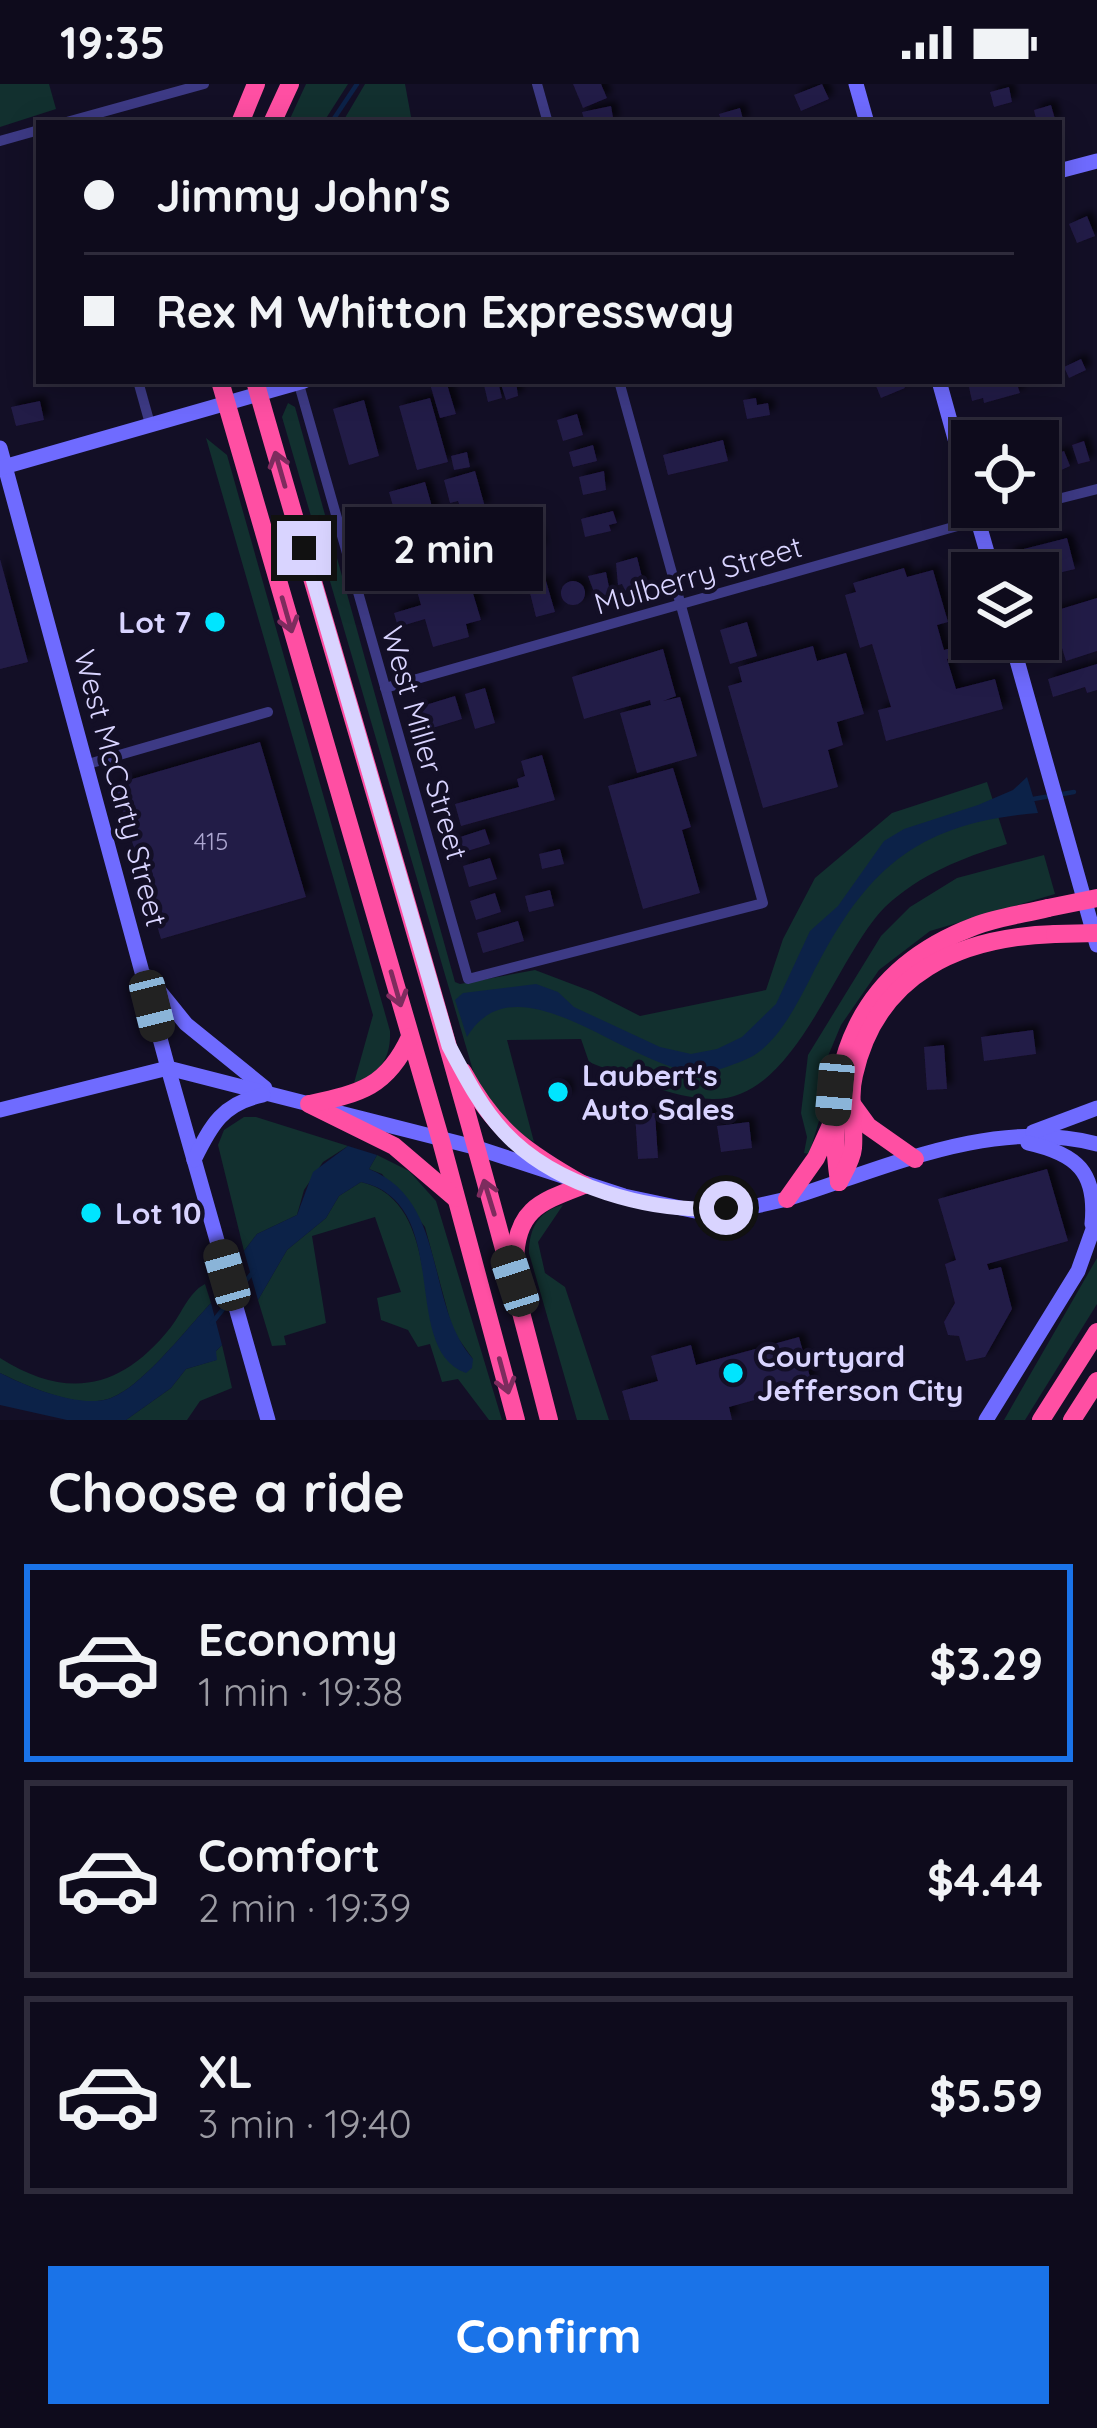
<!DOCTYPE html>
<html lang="en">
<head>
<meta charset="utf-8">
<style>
  :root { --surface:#0e0b1c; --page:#171425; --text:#f1f3f6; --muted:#9b9ba3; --line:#2e2b3b; --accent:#1a73e8 }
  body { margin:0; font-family:Quicksand,sans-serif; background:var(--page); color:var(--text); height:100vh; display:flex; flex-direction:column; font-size:45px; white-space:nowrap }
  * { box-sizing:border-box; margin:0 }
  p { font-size:39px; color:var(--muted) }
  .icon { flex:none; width:66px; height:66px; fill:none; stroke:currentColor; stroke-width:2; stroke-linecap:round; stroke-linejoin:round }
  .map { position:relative; height:1336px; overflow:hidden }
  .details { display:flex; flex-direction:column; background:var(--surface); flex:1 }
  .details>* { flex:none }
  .banner { position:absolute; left:36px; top:36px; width:1026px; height:264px; border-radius:0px; box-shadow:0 6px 30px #0003,0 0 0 3px var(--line); display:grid; align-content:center; height:264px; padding:0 48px; background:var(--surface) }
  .fabs { position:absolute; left:951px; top:336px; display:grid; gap:24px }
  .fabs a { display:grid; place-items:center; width:108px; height:108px; border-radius:0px; background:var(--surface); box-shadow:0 6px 30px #0003,0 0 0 3px var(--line); font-size:60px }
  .end { position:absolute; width:54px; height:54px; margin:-27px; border:15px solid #d9d4ff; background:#111; box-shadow:0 0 0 6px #111 }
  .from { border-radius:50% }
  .bubble { position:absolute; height:84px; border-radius:0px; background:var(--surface); box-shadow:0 6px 30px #0003,0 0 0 3px var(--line); font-size:39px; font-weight:800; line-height:84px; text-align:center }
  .car { position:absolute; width:36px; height:72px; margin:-36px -18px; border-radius:15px; box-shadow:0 0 9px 3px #0007; background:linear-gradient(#222 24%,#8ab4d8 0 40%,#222 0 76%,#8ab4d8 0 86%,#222 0) }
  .banner b { display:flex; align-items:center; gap:42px; height:114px; font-size:45px }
  .banner b+b { border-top:3px solid var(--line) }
  .banner i { width:30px; height:30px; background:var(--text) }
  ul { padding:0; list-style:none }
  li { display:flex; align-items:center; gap:36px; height:198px; margin:0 24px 18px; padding:0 24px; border:6px solid var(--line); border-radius:0px }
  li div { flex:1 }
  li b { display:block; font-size:45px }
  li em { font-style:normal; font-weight:800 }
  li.current { border-color:var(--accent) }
  li>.icon { width:108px; height:108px; stroke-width:1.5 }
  h2 { padding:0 48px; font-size:54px; line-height:144px }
  .action { display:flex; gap:24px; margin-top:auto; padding:24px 48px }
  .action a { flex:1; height:138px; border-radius:0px; background:var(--accent); color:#fff; font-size:48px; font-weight:800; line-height:138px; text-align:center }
  .status { display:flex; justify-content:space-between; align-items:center; height:84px; padding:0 60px; background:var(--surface); direction:ltr }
  .status svg { height:33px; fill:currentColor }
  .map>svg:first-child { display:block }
  .green { fill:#12302f }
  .water { fill:#0c2248 }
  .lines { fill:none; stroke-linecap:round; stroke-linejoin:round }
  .stream { stroke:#0c2248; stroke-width:4.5 }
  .building { fill:#241b47; filter:url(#shadow) }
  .street { stroke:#3d3a85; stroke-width:10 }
  .secondary { stroke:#6f6bff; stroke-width:15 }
  .highway { stroke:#ff4fa3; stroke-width:18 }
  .highway-bridge { stroke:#ff4fa3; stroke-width:18 }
  .oneway { stroke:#7d2c5e }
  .route { stroke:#d9d4ff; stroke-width:15 }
  .poi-dot { fill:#00e5ff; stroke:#130f26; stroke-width:4.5 }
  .labels { text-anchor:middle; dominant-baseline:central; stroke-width:9; stroke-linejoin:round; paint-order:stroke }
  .number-label { font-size:24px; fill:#aca6d1 }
  .street-label { font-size:30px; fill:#d9d4ff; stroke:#130f26 }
  .poi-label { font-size:30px; font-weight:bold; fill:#d9d4ff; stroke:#130f26; text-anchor:start }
</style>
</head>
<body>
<div class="status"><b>19:35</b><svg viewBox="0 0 49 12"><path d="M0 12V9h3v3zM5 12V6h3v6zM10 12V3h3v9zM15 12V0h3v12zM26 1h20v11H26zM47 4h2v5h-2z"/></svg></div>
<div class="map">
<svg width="1097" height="1336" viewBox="0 0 1097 1336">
  <defs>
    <filter id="shadow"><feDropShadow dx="5.5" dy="-5.5" stdDeviation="3" flood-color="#0009"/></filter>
  </defs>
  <rect width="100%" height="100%" fill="#130f26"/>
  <!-- green -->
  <g class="green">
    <path d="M0 0H49L56 25 0 43Z"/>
    <path d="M306 0H348L323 39H288Z"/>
    <path d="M365 0H405L412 38 342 39Z"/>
    <path d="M288 319 295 323 455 898 460 900 535 886 593 908 640 932 766 906 783 855 815 794 892 729 987 698 1007 760C962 774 920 790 885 823 835 873 795 1018 712 1015 671 1014 627 993 589 978L581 955 507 956 534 1058C503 1039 492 1021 474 990L282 333Z"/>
    <path d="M206 354 227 371 390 947C391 975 380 989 354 999L373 931Z"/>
    <path d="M1044 771 1055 810 930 847 879 886 841 941 826 977 819 1037 809 1070 804 1069 807 1053 801 1029 808 971 881 852 910 823 957 794Z"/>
    <path d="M244 1033H256L348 1062 323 1078 304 1106 297 1131 257 1150 244 1167 218 1061 224 1046Z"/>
    <path d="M377 1071 409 1087 436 1117 502 1336H489L458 1295 442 1298 430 1260 418 1263 408 1246 381 1236 377 1214 401 1208 375 1133 312 1152 326 1239 284 1252 286 1261 272 1262 258 1216 287 1166 326 1134 339 1112 361 1098C425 1113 421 1194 433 1245L473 1275 453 1247 425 1143 382 1090 369 1085Z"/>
    <path d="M563 1121 538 1158 545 1189 565 1203 609 1336H577L529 1169C529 1145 538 1127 563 1121Z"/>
    <path d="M1097 1174V1220L1025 1336H1004Z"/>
    <path d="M205 1200 211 1219C186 1245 141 1305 108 1315 77 1325 27 1302 0 1289V1274C68 1317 122 1305 171 1243 182 1229 189 1208 205 1200Z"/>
    <path d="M222 1261 232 1304 200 1317 187 1336H126L171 1304 186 1285 216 1276V1267Z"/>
  </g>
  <!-- water -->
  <g class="water">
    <path d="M1027 693 1038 729C913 739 864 788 810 895 796 922 777 960 749 974 738 979 718 987 706 988 634 993 519 867 467 953L455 916 463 909 536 900 558 908 574 923 660 963 691 970 717 965 742 953 776 920 810 847 838 822 884 757 904 745 978 721 1013 706Z"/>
    <path d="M348 1062 377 1071 369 1085C449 1117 424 1219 473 1275L472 1284 466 1289C398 1265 455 1119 361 1098L339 1112 326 1134 287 1166 258 1216 244 1167 257 1150 297 1131 313 1088Z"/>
    <path d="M211 1219 222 1261 216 1267 217 1276 186 1285 171 1304 126 1336H67L0 1321V1289C26 1302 78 1324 108 1315 141 1305 186 1245 211 1219Z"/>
  </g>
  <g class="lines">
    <!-- stream -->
    <g class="stream">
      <path d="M331 39 357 0"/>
      <path d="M1033 715 1074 708"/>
      <path d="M238 1206 254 1187"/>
      <path d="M212 1239 231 1215"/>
    </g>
  </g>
  <!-- building -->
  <g class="building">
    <path d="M573 0H601L607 14 583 24Z"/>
    <path d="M822 0 829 15 801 27 794 11Z"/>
    <path d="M1009 3 1012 18 994 23 990 8Z"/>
    <path d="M1051 21 1056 39H1037L1034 26Z"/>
    <path d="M611 22 614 39H585L582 28Z"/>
    <path d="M740 24 744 39H722L719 30Z"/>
    <path d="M1087 132 1095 152 1077 159 1069 140Z"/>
    <path d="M1081 275 1086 286 1069 294 1064 283Z"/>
    <path d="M446 297 456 330 440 334 430 300Z"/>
    <path d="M483 297H498L502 314 488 318Z"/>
    <path d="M500 297H516L518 312 506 316Z"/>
    <path d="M889 297H902L905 304 881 314 876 302Z"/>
    <path d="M990 297H1016L1020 309 984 319 983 314 972 317 969 303Z"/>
    <path d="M430 314 448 378 417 386 399 322Z"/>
    <path d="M756 314 757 321 768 319 770 331 747 335 743 316Z"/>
    <path d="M364 316 379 372 349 381 333 325Z"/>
    <path d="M40 317 44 336 16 342 11 323Z"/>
    <path d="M577 330 583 351 563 357 557 336Z"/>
    <path d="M723 356 728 377 668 391 663 371Z"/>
    <path d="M1084 357 1090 377 1078 380 1072 361Z"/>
    <path d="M593 361 597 377 573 383 569 368Z"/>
    <path d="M1064 367 1070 382 1057 388 1051 372Z"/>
    <path d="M467 368 470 383 454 386 451 372Z"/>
    <path d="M475 387 485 423 462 429 458 417 450 419 444 396Z"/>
    <path d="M604 387 606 406 583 411 579 393Z"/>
    <path d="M425 398 457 510 472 506 481 536 466 540 469 553 433 563 425 535 398 543 394 529 421 521 389 408Z"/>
    <path d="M613 427 617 439 609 441 611 447 585 453 581 435Z"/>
    <path d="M536 448 541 464 517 471 513 455Z"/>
    <path d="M1067 454 1075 485 1038 494V489H1013L1008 469Z"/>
    <path d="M637 473 645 505 627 510 622 500 618 501 616 479Z"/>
    <path d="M0 475 28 578 0 585Z"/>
    <path d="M904 484 907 493 933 486 948 538 937 541 944 566 951 564 954 573 947 575 956 605 995 595 1003 625 886 657 878 626 891 623 872 560 860 564 845 511 856 508 853 499Z"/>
    <path d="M606 488 611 513 597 516 588 492Z"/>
    <circle cx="573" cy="509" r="12"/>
    <path d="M546 497 555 528 536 533 528 501Z"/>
    <path d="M1097 514V567L1066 577 1051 528Z"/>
    <path d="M747 538 757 572 730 580 720 546Z"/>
    <path d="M813 562 817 577 846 569 864 630 837 638 843 661 828 666 838 703 763 724 728 602 742 598 738 583Z"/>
    <path d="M663 565 676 612 663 617 680 613 697 672 637 689 620 629 651 621 650 616 584 635 572 593Z"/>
    <path d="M1097 580V606L1087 609 1085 603 1053 613 1048 595Z"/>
    <path d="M485 604 495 639 475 645 465 610Z"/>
    <path d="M455 612 462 635 426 646 419 623Z"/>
    <path d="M260 658 306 813 161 855 115 700Z"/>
    <path d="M542 671 555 716 461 742 455 720 519 703 517 695 525 692 521 677Z"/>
    <path d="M673 684 691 743 682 746 700 809 643 825 608 702Z"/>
    <path d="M485 745 490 760 458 770 454 755Z"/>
    <path d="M560 765 564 780 542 785 539 770Z"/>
    <path d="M490 774 497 795 469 803 463 782Z"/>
    <path d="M550 806 554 822 529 828 525 812Z"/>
    <path d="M495 809 501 828 476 836 470 817Z"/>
    <path d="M518 837 524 857 483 869 477 849Z"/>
    <path d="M1033 946 1036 970 984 977 981 953Z"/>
    <path d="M944 961 947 1005 927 1006 924 963Z"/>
    <path d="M566 999 569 1013 550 1017 547 1003Z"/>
    <path d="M655 1029 658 1074 638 1075 635 1030Z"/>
    <path d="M749 1038 752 1064 721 1068 717 1042Z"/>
    <path d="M1047 1085 1068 1157 987 1180 989 1186 1001 1183 1012 1225 985 1273 966 1277 959 1252 948 1251 944 1238 955 1219 945 1180 956 1176 938 1115Z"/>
    <path d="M799 1253 812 1300 729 1323 732 1336H630L622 1307 658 1297 651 1272 691 1261 696 1281Z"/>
  </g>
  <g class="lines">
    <!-- street -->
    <g class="street">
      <path d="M537 0 548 39"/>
      <path d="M63 39 204 0"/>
      <path d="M0 57 39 46"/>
      <path d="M138 297 150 340"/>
      <path d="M298 297 468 895 763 819 619 297"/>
      <path d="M1038 420 1097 405"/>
      <path d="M385 604 1024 423"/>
      <path d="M88 680 268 628"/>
    </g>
    <!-- secondary -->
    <g class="secondary">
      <path d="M856 0 867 39"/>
      <path d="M1059 87 1097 77"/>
      <path d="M939 297 972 416"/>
      <path d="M0 364 168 984 268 1336"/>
      <path d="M0 384 304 297"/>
      <path d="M974 423 993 489"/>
      <path d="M1011 555 1097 861"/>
      <path d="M148 893 186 940 265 1004"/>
      <path d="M0 1026 168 984 317 1022"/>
      <path d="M340 1029 474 1063 624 1112 695 1127 756 1122 787 1115C883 1085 995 1032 1097 1060"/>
      <path d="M1033 1048 1097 1024"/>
      <path d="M1028 1059C1077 1070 1097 1088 1092 1140"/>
      <path d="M194 1076C211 1041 223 1019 263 1011"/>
      <path d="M986 1336 1078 1187 1097 1134"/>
    </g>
    <!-- highway -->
    <g class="highway">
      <path d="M240 39 256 0"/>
      <path d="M272 39 290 0"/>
      <path d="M220 297 441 1057 516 1336"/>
      <path d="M255 297C354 643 460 987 549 1336"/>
      <path d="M463 988C495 1047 527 1069 584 1101"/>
      <path d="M309 1020 394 1062 455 1114"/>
      <path d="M310 1020C361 1009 387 1003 410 953"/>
      <path d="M852 1020 868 1042 915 1075"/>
      <path d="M839 1098C822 981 858 886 975 842 998 833 1024 830 1048 824"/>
      <path d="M839 1098C844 1088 852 1076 853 1064 855 1040 848 1015 854 991 877 888 961 853 1055 850"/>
      <path d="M787 1115 816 1074 831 1041"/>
      <path d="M515 1177C516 1125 540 1118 584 1101"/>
      <path d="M1041 1336 1097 1248"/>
      <path d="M1072 1336 1097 1297"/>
    </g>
    <!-- highway-bridge -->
    <g class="highway-bridge">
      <path d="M1048 824 1097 814"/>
      <path d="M1055 850 1097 849"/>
    </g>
  </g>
  <!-- one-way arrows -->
  <defs><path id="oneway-shaft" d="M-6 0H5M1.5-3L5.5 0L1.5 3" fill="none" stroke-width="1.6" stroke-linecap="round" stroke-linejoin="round" transform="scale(3)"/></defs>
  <g class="oneway">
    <use href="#oneway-shaft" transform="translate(280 385) rotate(-106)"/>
    <use href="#oneway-shaft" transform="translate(287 531) rotate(74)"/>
    <use href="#oneway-shaft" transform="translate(396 905) rotate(74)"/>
    <use href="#oneway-shaft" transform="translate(489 1113) rotate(-107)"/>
    <use href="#oneway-shaft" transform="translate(504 1292) rotate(75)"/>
  </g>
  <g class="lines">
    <!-- route -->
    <path class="route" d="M304 464 449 962C465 992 480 1022 504 1048 555 1103 653 1130 726 1124"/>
  </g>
  <!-- markers -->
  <g class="poi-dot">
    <circle cx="215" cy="538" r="12"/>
    <circle cx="558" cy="1008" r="12"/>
    <circle cx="91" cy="1129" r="12"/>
    <circle cx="733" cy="1289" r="12"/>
  </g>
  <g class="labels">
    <!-- number labels -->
    <g class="number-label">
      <text x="211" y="757">415</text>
    </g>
    <!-- street labels -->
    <g class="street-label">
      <text transform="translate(698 491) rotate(-16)">Mulberry Street</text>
      <text transform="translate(425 659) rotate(74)">West Miller Street</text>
      <text transform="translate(121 704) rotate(75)">West McCarty Street</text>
    </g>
    <!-- poi labels -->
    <g class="poi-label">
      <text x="191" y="538" text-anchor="end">Lot 7</text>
      <text x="582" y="991">Laubert's<tspan x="582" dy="34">Auto Sales</tspan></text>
      <text x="115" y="1129">Lot 10</text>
      <text x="757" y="1272">Courtyard<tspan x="757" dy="34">Jefferson City</tspan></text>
    </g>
  </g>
</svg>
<div class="fabs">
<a><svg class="icon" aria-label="locate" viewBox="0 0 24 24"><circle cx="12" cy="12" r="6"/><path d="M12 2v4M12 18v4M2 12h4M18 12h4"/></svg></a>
<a><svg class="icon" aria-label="layers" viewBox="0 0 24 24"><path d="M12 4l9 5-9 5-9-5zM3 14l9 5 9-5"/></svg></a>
</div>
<i class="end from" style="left:726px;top:1124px"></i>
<i class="end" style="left:304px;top:464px"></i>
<div class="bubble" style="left:345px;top:423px;width:198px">2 min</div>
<i class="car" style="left:152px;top:922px;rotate:166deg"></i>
<i class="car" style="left:835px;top:1006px;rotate:185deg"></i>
<i class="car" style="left:227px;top:1191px;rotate:344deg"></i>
<i class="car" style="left:515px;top:1197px;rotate:342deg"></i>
<div class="banner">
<b><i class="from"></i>Jimmy John's</b>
<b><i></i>Rex M Whitton Expressway</b>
</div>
</div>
<section class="details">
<h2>Choose a ride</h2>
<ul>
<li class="current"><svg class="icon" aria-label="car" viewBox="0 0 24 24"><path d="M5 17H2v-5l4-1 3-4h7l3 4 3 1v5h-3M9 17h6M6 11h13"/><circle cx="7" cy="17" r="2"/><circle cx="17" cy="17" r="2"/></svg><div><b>Economy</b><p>1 min · 19:38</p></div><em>$3.29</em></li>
<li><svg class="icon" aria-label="car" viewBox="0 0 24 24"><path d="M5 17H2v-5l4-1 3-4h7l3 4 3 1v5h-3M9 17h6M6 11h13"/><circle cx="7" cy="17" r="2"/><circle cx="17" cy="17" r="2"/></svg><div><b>Comfort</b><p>2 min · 19:39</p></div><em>$4.44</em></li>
<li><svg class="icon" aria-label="car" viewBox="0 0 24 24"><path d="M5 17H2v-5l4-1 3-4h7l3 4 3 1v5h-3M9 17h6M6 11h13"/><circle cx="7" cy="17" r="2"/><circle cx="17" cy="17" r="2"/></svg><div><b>XL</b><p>3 min · 19:40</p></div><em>$5.59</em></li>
</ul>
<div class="action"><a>Confirm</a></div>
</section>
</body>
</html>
